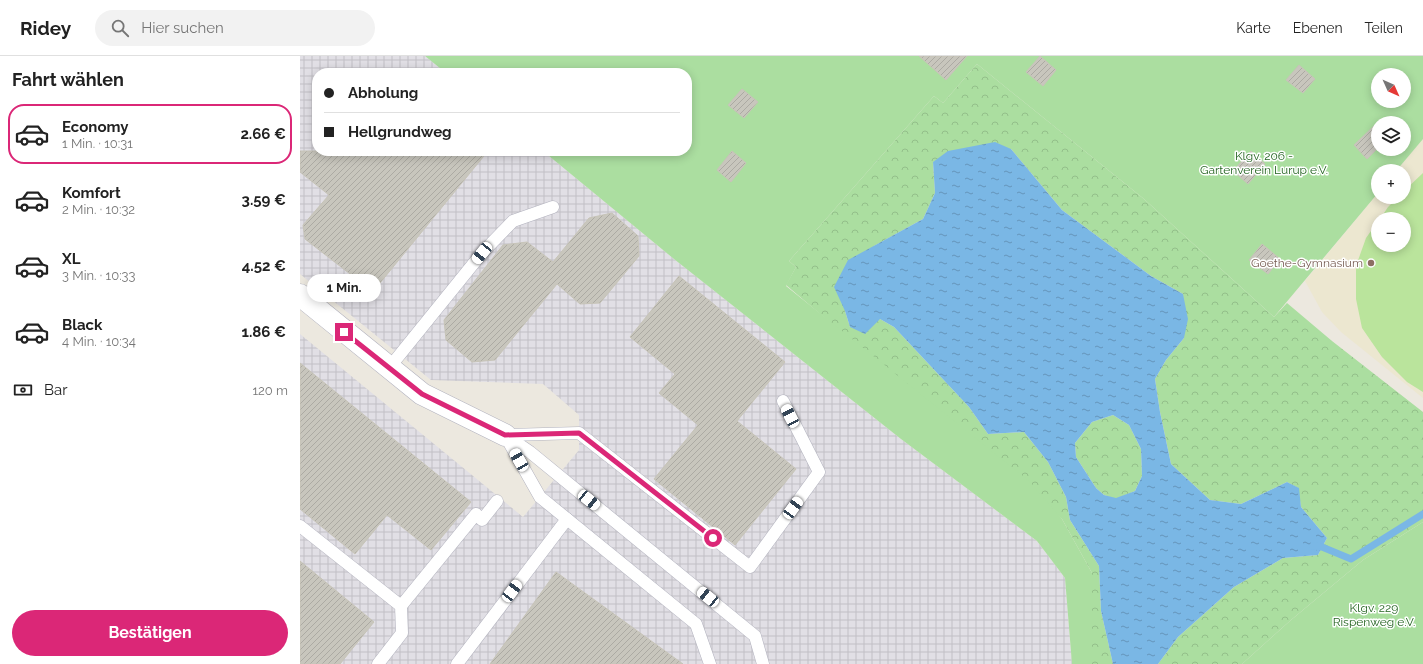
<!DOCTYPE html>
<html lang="de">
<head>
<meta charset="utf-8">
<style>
  :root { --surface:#fff; --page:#f2f2f2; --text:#222; --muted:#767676; --line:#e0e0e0; --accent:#db2777 }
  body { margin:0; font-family:Raleway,sans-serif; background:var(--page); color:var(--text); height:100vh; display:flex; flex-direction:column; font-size:15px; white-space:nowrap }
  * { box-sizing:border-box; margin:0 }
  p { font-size:13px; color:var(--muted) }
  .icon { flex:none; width:22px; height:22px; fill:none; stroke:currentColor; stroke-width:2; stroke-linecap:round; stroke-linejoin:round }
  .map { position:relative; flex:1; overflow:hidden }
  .sheet { display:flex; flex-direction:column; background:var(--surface); width:300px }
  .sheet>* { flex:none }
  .banner { position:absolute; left:12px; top:12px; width:380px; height:88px; border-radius:16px; box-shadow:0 2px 10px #0003; display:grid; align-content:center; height:88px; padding:0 12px; background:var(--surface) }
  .needle { width:26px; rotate:135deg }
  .tools { position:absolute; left:1071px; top:12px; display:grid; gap:8px }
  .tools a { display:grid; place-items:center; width:40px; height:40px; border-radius:50%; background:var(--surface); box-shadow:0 2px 10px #0003; font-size:20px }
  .end { position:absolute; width:18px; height:18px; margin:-9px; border:5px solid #db2777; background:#fff; box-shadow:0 0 0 2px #fff }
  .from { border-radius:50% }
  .bubble { position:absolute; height:28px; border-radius:14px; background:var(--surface); box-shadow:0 2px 10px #0003; font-size:13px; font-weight:700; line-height:28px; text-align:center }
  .car { position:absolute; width:12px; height:24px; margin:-12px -6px; border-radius:5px; box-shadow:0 0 3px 1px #0007; background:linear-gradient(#fff 24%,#345 0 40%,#fff 0 76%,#345 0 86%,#fff 0) }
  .banner b { display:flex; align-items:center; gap:14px; height:38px; font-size:15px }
  .banner b+b { border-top:1px solid var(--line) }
  .banner i { width:10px; height:10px; background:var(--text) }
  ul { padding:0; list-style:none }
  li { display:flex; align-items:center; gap:12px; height:60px; margin:0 8px 6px; padding:0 4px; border:2px solid transparent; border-radius:16px }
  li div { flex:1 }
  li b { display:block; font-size:15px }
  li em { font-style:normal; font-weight:700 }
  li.active { border-color:var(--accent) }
  li>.icon { width:36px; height:36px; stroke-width:1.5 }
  h2 { padding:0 12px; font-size:18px; line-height:48px }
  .pay { display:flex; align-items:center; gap:10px; height:44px; padding:0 12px; font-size:15px }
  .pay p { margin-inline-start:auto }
  .action { display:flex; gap:8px; margin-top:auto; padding:8px 12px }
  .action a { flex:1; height:46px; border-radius:24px; background:var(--accent); color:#fff; font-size:16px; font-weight:700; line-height:46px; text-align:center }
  header { display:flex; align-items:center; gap:24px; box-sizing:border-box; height:56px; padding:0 20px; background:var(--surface); border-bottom:1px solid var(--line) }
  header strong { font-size:19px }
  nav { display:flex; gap:22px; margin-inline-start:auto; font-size:14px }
  .search { width:280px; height:36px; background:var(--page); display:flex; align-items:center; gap:10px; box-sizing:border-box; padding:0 14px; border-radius:22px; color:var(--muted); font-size:15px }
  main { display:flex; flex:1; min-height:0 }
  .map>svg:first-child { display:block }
  .industrial { fill:url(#industrial-grid) }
  .education { fill:#ece7d0; fill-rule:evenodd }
  .forest { fill:url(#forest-crowns) }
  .park { fill:#abdea0; fill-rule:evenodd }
  .pitch { fill:#bae49c }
  .water { fill:url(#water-ripples); fill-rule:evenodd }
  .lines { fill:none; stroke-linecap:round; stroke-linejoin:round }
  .stream { stroke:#7ab7e5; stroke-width:7 }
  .building { fill:url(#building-hatch); stroke:#c7c4b8 }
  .lane-casing { stroke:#b2b2be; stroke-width:13 }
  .street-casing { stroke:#b2b2be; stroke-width:23 }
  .lane { stroke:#fff; stroke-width:12 }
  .street { stroke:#fff; stroke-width:22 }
  .route { stroke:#db2777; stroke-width:5 }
  .education-dot { fill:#8d6e63; stroke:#fff; stroke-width:1.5 }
  .labels { text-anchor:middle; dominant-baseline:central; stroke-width:3; stroke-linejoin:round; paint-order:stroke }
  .park-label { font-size:12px; fill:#236320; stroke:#fff }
  .education-label { font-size:12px; fill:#785e54; stroke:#fff; text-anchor:end }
</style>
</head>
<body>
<header>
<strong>Ridey</strong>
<div class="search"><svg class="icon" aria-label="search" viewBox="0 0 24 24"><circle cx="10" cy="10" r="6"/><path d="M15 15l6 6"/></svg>Hier suchen</div>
<nav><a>Karte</a><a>Ebenen</a><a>Teilen</a></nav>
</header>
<main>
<section class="sheet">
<h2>Fahrt wählen</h2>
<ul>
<li class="active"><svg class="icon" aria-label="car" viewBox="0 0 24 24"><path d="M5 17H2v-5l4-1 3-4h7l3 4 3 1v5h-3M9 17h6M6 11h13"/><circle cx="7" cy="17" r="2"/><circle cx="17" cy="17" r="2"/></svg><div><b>Economy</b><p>1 Min. · 10:31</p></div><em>2.66 €</em></li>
<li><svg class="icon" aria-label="car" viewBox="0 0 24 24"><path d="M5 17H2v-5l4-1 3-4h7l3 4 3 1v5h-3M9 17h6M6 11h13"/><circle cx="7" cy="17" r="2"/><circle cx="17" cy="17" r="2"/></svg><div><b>Komfort</b><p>2 Min. · 10:32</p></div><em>3.59 €</em></li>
<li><svg class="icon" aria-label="car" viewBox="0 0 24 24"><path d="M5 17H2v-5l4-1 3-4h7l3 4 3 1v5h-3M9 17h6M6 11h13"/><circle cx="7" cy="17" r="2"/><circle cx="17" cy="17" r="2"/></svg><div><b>XL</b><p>3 Min. · 10:33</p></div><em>4.52 €</em></li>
<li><svg class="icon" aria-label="car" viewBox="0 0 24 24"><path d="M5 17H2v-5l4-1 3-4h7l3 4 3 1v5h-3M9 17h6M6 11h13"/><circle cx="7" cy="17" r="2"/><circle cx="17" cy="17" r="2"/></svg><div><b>Black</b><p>4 Min. · 10:34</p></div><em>1.86 €</em></li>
</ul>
<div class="pay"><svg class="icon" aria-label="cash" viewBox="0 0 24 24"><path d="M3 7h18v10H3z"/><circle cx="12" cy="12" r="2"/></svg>Bar<p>120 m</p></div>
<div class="action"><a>Bestätigen</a></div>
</section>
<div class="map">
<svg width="1123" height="608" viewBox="0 0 1123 608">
  <defs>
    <pattern id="industrial-grid" width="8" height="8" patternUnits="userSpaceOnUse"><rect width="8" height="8" fill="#e1dfe5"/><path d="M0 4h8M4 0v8" fill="none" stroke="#c1c0c5"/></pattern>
    <pattern id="forest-crowns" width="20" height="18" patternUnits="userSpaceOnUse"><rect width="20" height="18" fill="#abdea0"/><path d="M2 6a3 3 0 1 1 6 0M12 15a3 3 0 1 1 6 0" fill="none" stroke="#93bf8a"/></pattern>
    <pattern id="water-ripples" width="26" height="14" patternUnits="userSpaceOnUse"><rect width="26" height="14" fill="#7ab7e5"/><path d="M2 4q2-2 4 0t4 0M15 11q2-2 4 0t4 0" fill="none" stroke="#6495ba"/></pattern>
    <pattern id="building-hatch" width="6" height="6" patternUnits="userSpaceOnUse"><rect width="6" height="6" fill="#c8c6bd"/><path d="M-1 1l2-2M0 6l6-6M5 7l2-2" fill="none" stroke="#acaaa3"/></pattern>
  </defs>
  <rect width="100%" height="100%" fill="#ece8df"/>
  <!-- industrial -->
  <path class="industrial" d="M0 0H125L146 17H17V95H243L374 203 601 383 737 485 765 522 772 608H0V278L223 461 279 394V359L243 328 131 324 0 218Z"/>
  <!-- education -->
  <path class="education" d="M1123 83V342L1041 276 1022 256 1005 225 1078 137V141H1104V115H1096ZM1078 163H1104V189H1078Z"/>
  <!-- forest -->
  <g class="forest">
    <path d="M677 8 844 143 974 261 987 247 1032 285 1123 356V466L1063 504 991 564 942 608H858L878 581 934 531 983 502 1018 499 1027 482 1001 451 998 432 987 426 941 448 910 444 871 408 860 356 855 323 866 304 884 282 883 238 851 220 762 154 711 93 633 106 635 137 623 163 574 190 545 255 550 271 580 263 594 271 669 351 688 378 724 376 748 406 766 441 770 464 799 510 801 555 813 608H792V517L762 463 486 229 496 211 489 205 634 40 643 47Z"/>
    <path d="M813 359 829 369 841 393 842 420 835 435 816 443 804 439 796 432 776 401 775 387 792 366Z"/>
  </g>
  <!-- park -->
  <g class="park">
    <path d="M125 0H1123V83L1096 115H1078V137L974 261 844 143 677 8 643 47 634 40 489 205 496 211 486 230 729 425 762 463 792 517V608H772L765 522 737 485 601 383 374 203 243 95H387V17H146ZM1078 19H1104V45H1078ZM1078 67H1104V93H1078Z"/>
    <path d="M1123 466V608H942L991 564 1063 504Z"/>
  </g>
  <!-- pitch -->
  <path class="pitch" d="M1123 117V336L1107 326 1082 301 1062 272 1056 243V210L1066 182 1078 165V189H1104V163H1080L1088 151 1098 141H1104V135Z"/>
  <!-- water -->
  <path class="water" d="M695 86 711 93 762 154 851 220 883 238 888 263 884 282 866 304 855 323 860 356 871 408 910 444 941 448 987 426 999 432 1001 451 1027 482 1018 499 983 502 934 531 878 581 858 608H813L801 555 799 510 770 464 766 441 748 406 724 376 688 378 669 351 594 271 580 263 565 278 550 271 545 255 534 231 548 204 623 163 635 137 633 106 648 95ZM813 359 829 369 841 393 842 420 835 435 816 442 804 439 796 432 776 401 775 387 792 366Z"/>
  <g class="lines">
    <!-- stream -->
    <path class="stream" d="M1013 490 1022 491 1051 503 1123 458"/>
  </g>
  <!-- building -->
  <g class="building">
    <path d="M619 0H667L646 24Z"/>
    <path d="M740 0 756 14 743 30 726 16Z"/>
    <path d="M999 9 1015 23 1003 37 986 24Z"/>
    <path d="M442 33 458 46 444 62 428 49Z"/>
    <path d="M1078 66V92L1067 103 1054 89Z"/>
    <path d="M0 95H188L80 227 63 228 5 183 3 169 29 139 0 116Z"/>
    <path d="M432 95 446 107 431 126 417 114Z"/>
    <path d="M951 95 965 108 948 128 933 115Z"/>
    <path d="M312 157 338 180 339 200 300 247 280 248 257 228 195 304 172 306 146 284 144 264 203 189 227 186 253 206 289 162Z"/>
    <path d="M962 188 980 203 968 218 949 204Z"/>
    <path d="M379 220 485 306 437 365 496 413 435 489 354 423 398 369 359 337 375 318 330 281Z"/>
    <path d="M0 307 171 446 131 494 87 459 55 498 0 453Z"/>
    <path d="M0 505 74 566 40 608H0Z"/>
    <path d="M256 516 383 608H190Z"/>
  </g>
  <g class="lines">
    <defs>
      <g id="lane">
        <path d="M89 312 182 197 213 165 253 151"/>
        <path d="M205 379 279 377 450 511 519 416 483 345"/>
        <path d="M205 379 230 396 455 580 463 608"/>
        <path d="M206 381 240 441 396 568 410 608"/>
        <path d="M0 470 101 550 102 577 78 608"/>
        <path d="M101 550 176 458 182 464 197 445"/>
        <path d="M157 608 267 463"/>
      </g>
      <path id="street" d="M0 239 122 338 205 379"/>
    </defs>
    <!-- lane casing -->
    <use href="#lane" class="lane-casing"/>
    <!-- street casing -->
    <use href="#street" class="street-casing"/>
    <!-- lane -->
    <use href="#lane" class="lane"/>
    <!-- street -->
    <use href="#street" class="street"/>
  </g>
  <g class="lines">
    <!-- route -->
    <path class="route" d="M44 276 122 338 205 379 279 377 413 482"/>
  </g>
  <!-- markers -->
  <circle class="education-dot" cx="1071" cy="207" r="4"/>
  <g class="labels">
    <!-- park labels -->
    <g class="park-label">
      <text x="964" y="100">Klgv. 206 -<tspan x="964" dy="14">Gartenverein Lurup e.V.</tspan></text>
      <text x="1074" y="552">Klgv. 229<tspan x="1074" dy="14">Rispenweg e.V.</tspan></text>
    </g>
    <!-- education labels -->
    <g class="education-label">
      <text x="1063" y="207">Goethe-Gymnasium</text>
    </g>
  </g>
</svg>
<div class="tools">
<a><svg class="needle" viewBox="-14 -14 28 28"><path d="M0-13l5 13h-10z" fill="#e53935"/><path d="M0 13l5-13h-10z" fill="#767676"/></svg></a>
<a><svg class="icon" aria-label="layers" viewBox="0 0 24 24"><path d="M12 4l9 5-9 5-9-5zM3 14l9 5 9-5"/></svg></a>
<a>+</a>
<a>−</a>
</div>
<i class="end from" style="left:413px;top:482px"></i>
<i class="end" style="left:44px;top:276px"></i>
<div class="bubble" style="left:7px;top:218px;width:74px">1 Min.</div>
<i class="car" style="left:182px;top:197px;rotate:219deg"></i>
<i class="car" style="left:490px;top:360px;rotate:333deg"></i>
<i class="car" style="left:219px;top:404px;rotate:330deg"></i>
<i class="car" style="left:289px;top:444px;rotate:129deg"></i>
<i class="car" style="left:493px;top:452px;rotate:36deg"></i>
<i class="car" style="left:212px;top:535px;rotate:37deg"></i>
<i class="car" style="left:408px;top:541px;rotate:309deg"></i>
<div class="banner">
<b><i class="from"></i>Abholung</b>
<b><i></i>Hellgrundweg</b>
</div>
</div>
</main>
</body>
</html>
